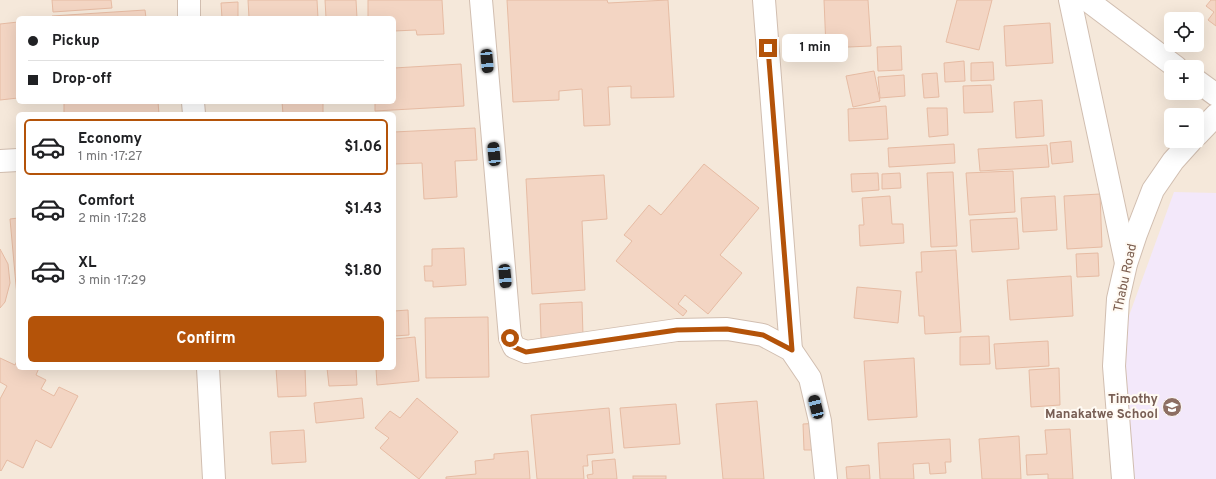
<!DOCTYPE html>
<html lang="en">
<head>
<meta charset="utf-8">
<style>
  :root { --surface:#fff; --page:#f2f2f2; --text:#202124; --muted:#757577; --line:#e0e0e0; --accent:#b45309 }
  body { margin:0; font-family:Overpass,sans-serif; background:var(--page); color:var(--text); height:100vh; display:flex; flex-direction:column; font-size:15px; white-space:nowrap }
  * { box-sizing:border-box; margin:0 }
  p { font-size:13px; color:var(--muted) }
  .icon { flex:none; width:22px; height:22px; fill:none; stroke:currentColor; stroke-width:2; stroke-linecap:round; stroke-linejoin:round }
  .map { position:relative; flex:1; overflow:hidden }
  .drawer { position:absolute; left:16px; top:112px; width:380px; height:258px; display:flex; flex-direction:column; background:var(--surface); border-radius:6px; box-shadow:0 4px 16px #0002 }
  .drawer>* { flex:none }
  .banner { position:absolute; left:16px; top:16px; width:380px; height:88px; border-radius:6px; box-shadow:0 4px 16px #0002; display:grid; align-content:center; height:88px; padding:0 12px; background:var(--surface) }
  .controls { position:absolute; left:1164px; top:12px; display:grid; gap:8px }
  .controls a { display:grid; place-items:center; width:40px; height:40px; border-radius:6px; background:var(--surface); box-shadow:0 4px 16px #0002; font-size:20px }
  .end { position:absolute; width:18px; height:18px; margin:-9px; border:5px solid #b45309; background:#fff; box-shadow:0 0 0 2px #fff }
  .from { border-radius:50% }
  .bubble { position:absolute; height:28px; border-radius:6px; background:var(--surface); box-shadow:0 4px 16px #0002; font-size:13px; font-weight:700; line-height:28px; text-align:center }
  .car { position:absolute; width:12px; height:24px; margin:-12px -6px; border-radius:5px; box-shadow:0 0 3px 1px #0007; background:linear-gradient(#222 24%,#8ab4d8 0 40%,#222 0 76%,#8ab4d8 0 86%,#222 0) }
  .banner b { display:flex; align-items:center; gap:14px; height:38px; font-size:15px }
  .banner b+b { border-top:1px solid var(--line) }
  .banner i { width:10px; height:10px; background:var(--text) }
  ul { padding:7px 0 0; list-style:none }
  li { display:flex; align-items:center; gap:12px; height:56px; margin:0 8px 6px; padding:0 4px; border:2px solid transparent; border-radius:6px }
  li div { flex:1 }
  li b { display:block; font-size:15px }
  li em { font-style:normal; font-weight:700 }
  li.on { border-color:var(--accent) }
  li>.icon { width:36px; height:36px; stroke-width:1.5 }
  .action { display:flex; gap:8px; margin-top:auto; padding:8px 12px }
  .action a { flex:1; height:46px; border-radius:6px; background:var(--accent); color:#fff; font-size:16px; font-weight:700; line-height:46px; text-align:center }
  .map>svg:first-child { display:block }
  .residential { fill:#f5e8da; fill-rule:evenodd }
  .education { fill:#f3e8fa }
  .building { fill:#f3d5c3; stroke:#e6bba3 }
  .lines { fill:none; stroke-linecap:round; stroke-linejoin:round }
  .minor-casing { stroke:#d1beb0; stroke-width:24 }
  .tertiary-casing { stroke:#d1beb0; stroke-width:24 }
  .minor { stroke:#fff; stroke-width:22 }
  .tertiary { stroke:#fff; stroke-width:22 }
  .route { stroke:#b45309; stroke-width:5 }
  .labels { text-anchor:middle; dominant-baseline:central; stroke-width:4; stroke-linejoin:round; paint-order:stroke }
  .street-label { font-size:13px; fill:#7a5c4d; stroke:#fffaf3 }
  .education-label { font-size:13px; font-weight:bold; fill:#785e54; stroke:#fffaf3; text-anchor:end }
</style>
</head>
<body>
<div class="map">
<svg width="1216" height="479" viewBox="0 0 1216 479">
  <rect width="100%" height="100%" fill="#fdf6ec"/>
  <!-- residential -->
  <path class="residential" d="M0 0H1216V479H0ZM18 18H394V102H18ZM1171 19H1197V45H1171ZM1171 67H1197V93H1171ZM18 114H394V368H18ZM1171 115H1197V141H1171Z"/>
  <!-- education -->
  <path class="education" d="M1174 192 1216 193V479H1132L1122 335Z"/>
  <!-- building -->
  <g class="building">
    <path d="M52 0H111L112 8 53 12Z"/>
    <path d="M248 0H317L318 18H249Z"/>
    <path d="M325 0H356L357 18H326Z"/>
    <path d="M368 0H442L444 34 417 35 416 30 394 31V18H368Z"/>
    <path d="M507 0H607L608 3 668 0 674 97 631 98V86L608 87 610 125 584 126 582 89 559 91V100L513 102Z"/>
    <path d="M824 0H868L871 46 826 48Z"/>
    <path d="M957 0H992L979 50 946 42Z"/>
    <path d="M1211 0H1216V26L1208 20 1214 12 1206 6Z"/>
    <path d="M238 2V18H222L221 3Z"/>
    <path d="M145 10 146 18H53L52 16Z"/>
    <path d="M18 22V98L0 100V24Z"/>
    <path d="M1050 23 1053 63 1006 66 1004 26Z"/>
    <path d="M901 46 902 70 878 71 877 47Z"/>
    <path d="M964 61 965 81 945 82 944 63Z"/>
    <path d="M993 62 994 80 971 81V63Z"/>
    <path d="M461 64 464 106 375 111V102H394V68Z"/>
    <path d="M874 71 880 101 853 107 846 76Z"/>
    <path d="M937 73 939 97 924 98 922 74Z"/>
    <path d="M904 75 905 96 880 98 878 77Z"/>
    <path d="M991 85 993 112 964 113 963 86Z"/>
    <path d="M1042 100 1044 136 1016 138 1014 102Z"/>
    <path d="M64 102H158L159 114H64Z"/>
    <path d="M282 102H323V114H283Z"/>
    <path d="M886 106 888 139 849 141 848 109Z"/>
    <path d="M927 108H947L948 135 929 137Z"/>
    <path d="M475 128 477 160 455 161 457 197 424 199 422 163 394 164V132Z"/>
    <path d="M1071 141 1073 162 1052 164 1050 143Z"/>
    <path d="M954 144 955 163 889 167 888 148Z"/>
    <path d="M1047 145 1049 167 980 171 978 149Z"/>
    <path d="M704 164 759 208 720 255 742 273 708 314 685 295 678 304 687 311 683 316 616 261 632 241 624 235 649 205 661 215Z"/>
    <path d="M1013 171 1015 212 969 215 966 173Z"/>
    <path d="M953 172 957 246 931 247 927 173Z"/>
    <path d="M878 173 879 190 852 192 851 174Z"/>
    <path d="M900 173 901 188 882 189V174Z"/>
    <path d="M604 175 607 219 582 221 585 290 532 294 526 179Z"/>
    <path d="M1100 194 1102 247 1067 249 1064 196Z"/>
    <path d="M890 196 892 224H903L904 243 860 246 859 225H864L862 198Z"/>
    <path d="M1055 196 1057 230 1023 232 1021 198Z"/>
    <path d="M18 218V307L10 219Z"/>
    <path d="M1017 218 1019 249 972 252 970 220Z"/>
    <path d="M464 248 466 285 433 287V281H425L424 266H432V249Z"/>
    <path d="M0 249 8 264 10 283 5 302 0 308Z"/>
    <path d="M956 250 961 332 925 334 924 316H919L916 272H922L921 252Z"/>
    <path d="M1098 253 1099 276 1077 277 1076 254Z"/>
    <path d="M1071 276 1073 316 1010 320 1007 280Z"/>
    <path d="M857 287 901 291 898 323 854 318Z"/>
    <path d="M582 302 583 336 541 338 540 304Z"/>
    <path d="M408 310 409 335 394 336V311Z"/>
    <path d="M488 317 489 377 426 378 425 318Z"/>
    <path d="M989 336 990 364 960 365V337Z"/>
    <path d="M415 337 419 381 377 385 376 368H394V339Z"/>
    <path d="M1048 341 1049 366 996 369 994 344Z"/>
    <path d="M0 358 15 365 18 359V368H39L36 375 46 380 41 389 54 396 59 387 78 396 51 448 36 440 23 468 7 460 1 471 0 470V399L7 386 0 382Z"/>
    <path d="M914 358 917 417 868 420 864 361Z"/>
    <path d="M276 368H305L306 396 278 397Z"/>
    <path d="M327 368H356L357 385 329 386Z"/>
    <path d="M1059 368 1060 405 1031 407 1029 370Z"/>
    <path d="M362 398 364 418 316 423 314 403Z"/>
    <path d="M417 398 458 432 419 479 380 448 389 438 375 428 390 411 400 418Z"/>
    <path d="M757 401 764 479H723L716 404Z"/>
    <path d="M676 404 680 444 624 448 620 408Z"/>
    <path d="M609 408 613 453 587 455 588 466H583L584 479H537L531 415Z"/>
    <path d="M820 423 821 450H804L803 424Z"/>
    <path d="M1070 429 1073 479H1048V474L1027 475 1026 455 1047 454 1045 430Z"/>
    <path d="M304 430 306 462 272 464 270 432Z"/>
    <path d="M1019 436 1021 479H982L979 439Z"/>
    <path d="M950 439 951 462H945L946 473 930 474 929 463 913 464 914 479H880L878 443Z"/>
    <path d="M528 451 530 479H446V477L476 474 475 461 494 459V454Z"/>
    <path d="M615 459 617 479H588L587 475 593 474 592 461Z"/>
    <path d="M869 465 870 479H847L846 467Z"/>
    <rect x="633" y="476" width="33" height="3"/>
  </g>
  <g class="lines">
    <defs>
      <g id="minor">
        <path d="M189 0V18"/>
        <path d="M481 0 510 338 514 347 526 352 677 330 727 329 763 335 791 350 810 378 820 421 826 479"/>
        <path d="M764 0 791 350"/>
        <path d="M1070 0 1126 263"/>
        <path d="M1087 0 1176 67"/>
        <path d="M1197 81 1216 95"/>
        <path d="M193 102 194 114"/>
        <path d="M1197 135 1216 115"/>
        <path d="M1123 479 1114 366 1118 299 1126 264 1136 234 1153 190 1173 161 1191 141"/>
      </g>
      <g id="tertiary">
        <path d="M0 161 18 160"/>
        <path d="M208 368 214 479"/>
      </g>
    </defs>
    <!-- minor casing -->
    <use href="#minor" class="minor-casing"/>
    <!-- tertiary casing -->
    <use href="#tertiary" class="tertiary-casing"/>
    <!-- minor -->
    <use href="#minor" class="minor"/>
    <!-- tertiary -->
    <use href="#tertiary" class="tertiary"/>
  </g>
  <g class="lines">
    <!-- route -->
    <path class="route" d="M510 338 514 347 526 352 677 330 727 329 763 335 792 350 768 48"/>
  </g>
  <!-- icons -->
  <defs>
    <symbol id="school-disc" viewBox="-11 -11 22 22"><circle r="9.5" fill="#8d6e63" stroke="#fffaf3"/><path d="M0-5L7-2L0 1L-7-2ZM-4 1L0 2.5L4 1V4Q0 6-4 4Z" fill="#fff"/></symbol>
  </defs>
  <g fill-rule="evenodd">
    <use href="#school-disc" x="1161" y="396" width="22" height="22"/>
  </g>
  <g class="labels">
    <!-- street labels -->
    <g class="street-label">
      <text transform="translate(1126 278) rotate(-78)">Thabu Road</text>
    </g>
    <!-- education labels -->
    <g class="education-label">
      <text x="1158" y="400">Timothy<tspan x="1158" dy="15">Manakatwe School</tspan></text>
    </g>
  </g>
</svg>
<div class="controls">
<a><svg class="icon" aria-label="locate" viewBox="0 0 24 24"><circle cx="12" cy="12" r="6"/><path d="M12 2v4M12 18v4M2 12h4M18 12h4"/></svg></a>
<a>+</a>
<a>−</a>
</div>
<i class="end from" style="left:510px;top:338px"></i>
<i class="end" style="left:768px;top:48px"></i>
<div class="bubble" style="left:782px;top:34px;width:66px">1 min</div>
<i class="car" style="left:487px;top:61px;rotate:175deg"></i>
<i class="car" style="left:494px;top:154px;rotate:355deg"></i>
<i class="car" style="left:505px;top:276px;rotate:175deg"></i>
<i class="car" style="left:816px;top:407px;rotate:346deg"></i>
<div class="banner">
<b><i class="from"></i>Pickup</b>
<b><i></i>Drop-off</b>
</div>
<section class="drawer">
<ul>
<li class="on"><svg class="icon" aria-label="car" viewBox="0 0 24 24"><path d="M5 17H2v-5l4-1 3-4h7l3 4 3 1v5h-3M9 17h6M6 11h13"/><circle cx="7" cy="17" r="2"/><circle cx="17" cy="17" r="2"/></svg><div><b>Economy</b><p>1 min · 17:27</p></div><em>$1.06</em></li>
<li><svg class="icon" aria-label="car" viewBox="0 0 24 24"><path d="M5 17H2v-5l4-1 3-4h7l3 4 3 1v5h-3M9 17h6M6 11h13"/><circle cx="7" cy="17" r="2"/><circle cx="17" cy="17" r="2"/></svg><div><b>Comfort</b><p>2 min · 17:28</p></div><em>$1.43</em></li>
<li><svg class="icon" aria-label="car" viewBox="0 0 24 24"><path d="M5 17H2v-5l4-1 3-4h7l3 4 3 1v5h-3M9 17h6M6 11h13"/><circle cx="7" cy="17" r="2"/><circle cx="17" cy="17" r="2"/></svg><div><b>XL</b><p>3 min · 17:29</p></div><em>$1.80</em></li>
</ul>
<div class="action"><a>Confirm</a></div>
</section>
</div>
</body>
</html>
